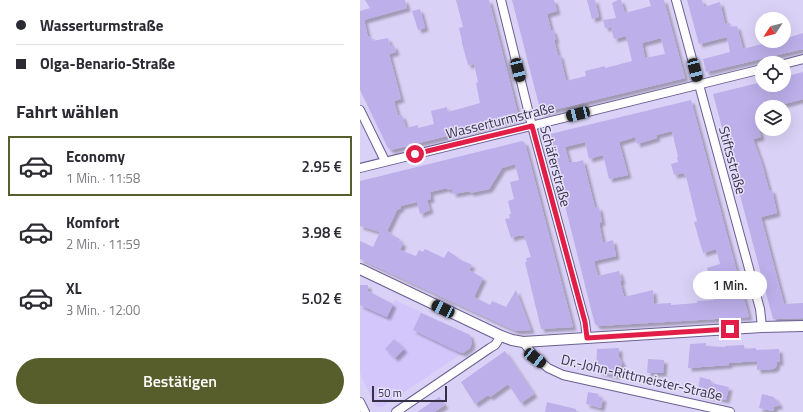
<!DOCTYPE html>
<html lang="de">
<head>
<meta charset="utf-8">
<style>
  :root { --surface:#fff; --page:#f2f2f3; --text:#2b2b33; --muted:#7c7c81; --line:#e1e1e2; --accent:#575e2c }
  body { margin:0; font-family:"Titillium Web",sans-serif; background:var(--page); color:var(--text); height:100vh; display:flex; flex-direction:column; font-size:15px; white-space:nowrap }
  * { box-sizing:border-box; margin:0 }
  p { font-size:13px; color:var(--muted) }
  .icon { flex:none; width:22px; height:22px; fill:none; stroke:currentColor; stroke-width:2; stroke-linecap:round; stroke-linejoin:round }
  .map { position:relative; flex:1; overflow:hidden }
  .side { display:flex; flex-direction:column; background:var(--surface); width:360px }
  .side>* { flex:none }
  .guide { display:grid; align-content:center; height:88px; padding:0 16px; background:var(--surface) }
  .needle { width:26px; rotate:234deg }
  .controls { position:absolute; left:395px; top:12px; display:grid; gap:8px }
  .controls a { display:grid; place-items:center; width:36px; height:36px; border-radius:50%; background:var(--surface); box-shadow:0 4px 16px #0002; font-size:20px }
  .scale { position:absolute; left:12px; bottom:10px; width:75px; box-sizing:border-box; padding-left:4px; border:2px solid #353047; border-top:0; font-size:11px; line-height:14px; white-space:nowrap; color:#353047; -webkit-text-stroke:3px #e6e1fa; paint-order:stroke }
  .end { position:absolute; width:18px; height:18px; margin:-9px; border:5px solid #e11d48; background:#fff; box-shadow:0 0 0 2px #fff }
  .from { border-radius:50% }
  .bubble { position:absolute; height:28px; border-radius:14px; background:var(--surface); box-shadow:0 4px 16px #0002; font-size:13px; font-weight:600; line-height:28px; text-align:center }
  .car { position:absolute; width:12px; height:24px; margin:-12px -6px; border-radius:5px; box-shadow:0 0 3px 1px #0007; background:linear-gradient(#222 24%,#8ab4d8 0 40%,#222 0 76%,#8ab4d8 0 86%,#222 0) }
  .guide b { display:flex; align-items:center; gap:14px; height:38px; font-size:15px }
  .guide b+b { border-top:1px solid var(--line) }
  .guide i { width:10px; height:10px; background:var(--text) }
  ul { padding:0; list-style:none }
  li { display:flex; align-items:center; gap:12px; height:60px; margin:0 8px 6px; padding:0 8px; border:2px solid transparent; border-radius:0px }
  li div { flex:1 }
  li b { display:block; font-size:15px }
  li em { font-style:normal; font-weight:600 }
  li.active { border-color:var(--accent) }
  li>.icon { width:36px; height:36px; stroke-width:1.5 }
  h2 { padding:0 16px; font-size:18px; line-height:48px }
  .button { display:flex; gap:8px; margin-top:auto; padding:8px 16px }
  .button a { flex:1; height:46px; border-radius:24px; background:var(--accent); color:#fff; font-size:16px; font-weight:600; line-height:46px; text-align:center }
  main { display:flex; flex:1; min-height:0 }
  .map>svg:first-child { display:block }
  .built { fill:#d2c6fb }
  .building { fill:#bdafea; fill-rule:evenodd; filter:url(#shadow) }
  .lines { fill:none; stroke-linecap:round; stroke-linejoin:round }
  .minor-casing { stroke:#6c5e93; stroke-width:10 }
  .tertiary-casing { stroke:#6c5e93; stroke-width:12 }
  .minor { stroke:#fff; stroke-width:8 }
  .tertiary { stroke:#fff; stroke-width:10 }
  .route { stroke:#e11d48; stroke-width:5 }
  .labels { text-anchor:middle; dominant-baseline:central; stroke-width:3; stroke-linejoin:round; paint-order:stroke }
  .street-label { font-size:14px; fill:#353047; stroke:#e6e1fa }
</style>
</head>
<body>
<main>
<section class="side">
<div class="guide">
<b><i class="from"></i>Wasserturmstraße</b>
<b><i></i>Olga-Benario-Straße</b>
</div>
<h2>Fahrt wählen</h2>
<ul>
<li class="active"><svg class="icon" aria-label="car" viewBox="0 0 24 24"><path d="M5 17H2v-5l4-1 3-4h7l3 4 3 1v5h-3M9 17h6M6 11h13"/><circle cx="7" cy="17" r="2"/><circle cx="17" cy="17" r="2"/></svg><div><b>Economy</b><p>1 Min. · 11:58</p></div><em>2.95 €</em></li>
<li><svg class="icon" aria-label="car" viewBox="0 0 24 24"><path d="M5 17H2v-5l4-1 3-4h7l3 4 3 1v5h-3M9 17h6M6 11h13"/><circle cx="7" cy="17" r="2"/><circle cx="17" cy="17" r="2"/></svg><div><b>Komfort</b><p>2 Min. · 11:59</p></div><em>3.98 €</em></li>
<li><svg class="icon" aria-label="car" viewBox="0 0 24 24"><path d="M5 17H2v-5l4-1 3-4h7l3 4 3 1v5h-3M9 17h6M6 11h13"/><circle cx="7" cy="17" r="2"/><circle cx="17" cy="17" r="2"/></svg><div><b>XL</b><p>3 Min. · 12:00</p></div><em>5.02 €</em></li>
</ul>
<div class="button"><a>Bestätigen</a></div>
</section>
<div class="map">
<svg width="443" height="412" viewBox="0 0 443 412">
  <defs>
    <filter id="shadow"><feDropShadow dx="3.5" dy="3.5" stdDeviation="1" flood-color="#0004"/></filter>
  </defs>
  <rect width="100%" height="100%" fill="#dad2f6"/>
  <!-- built -->
  <path class="built" d="M0 285 8 291 33 304 35 300 108 334 111 336 112 343 110 348 22 407H17L14 404 0 373Z"/>
  <!-- building -->
  <g class="building">
    <path d="M5 0H45L47 8 4 20 8 37 11 36 12 41 28 38 30 46 34 45 36 52 29 54 41 99 34 101 38 116 42 115 43 118 46 128 58 125V128L74 124 71 111 87 107 88 112 120 103 116 83 118 82 114 64 108 65 102 43V41L99 28 103 27 96 0H129L159 118 31 150 28 148 0 90V11L10 8Z"/>
    <path d="M152 0H194L197 11 187 14 191 30H193L196 40H194L198 55H200L206 81 226 76 225 71 245 66V68L272 61 266 36 254 39 251 27 245 28 243 20 256 18 252 3 258 0H261L265 13 291 6 289 0H304L325 78 181 113ZM301 38 305 54 285 58 282 43Z"/>
    <path d="M227 0H235L239 17 232 19Z"/>
    <path d="M327 0H342L344 7 360 2 365 24 370 23 371 27 377 26 383 49 402 44 401 41H424V39L443 33V49L346 72 343 59 370 52 367 37 339 44Z"/>
    <path d="M60 9 65 28 58 30 52 11Z"/>
    <path d="M443 72V99L413 107H402V110L395 112 401 137 393 139 402 164 409 190H412L417 213 401 217 424 304 443 303V318L413 319 353 94 402 82V85H424V77Z"/>
    <path d="M331 100 389 317 238 326 235 324 232 313 191 150 186 135ZM312 131 318 157H317L318 162 311 164 314 175 324 173 325 176H326L337 221 334 222 343 253 356 249 360 264 347 268 350 278 368 274 373 291 354 292V300L337 301V303L311 305V303L294 304 293 290 264 297 260 281H262L259 271 238 276 234 261 256 256 253 240 243 243 239 223 242 222 239 207 235 208 223 160 216 162H209L205 147 225 142 229 159 243 155 249 179 268 175 259 142 275 137 277 144 297 138 296 135Z"/>
    <path d="M162 141 165 143 213 327 181 329 165 262H167L166 258 171 257 164 235 161 236 160 235 151 238 145 219 150 218 149 214H151L148 201 154 199 150 182 159 180 155 164 142 168 129 189 110 193V191L93 194 92 189 87 190V188L70 192 71 199 67 200 70 210 60 214 57 202 40 206 41 208 37 210 27 231 32 234V235L40 239 39 241 43 243 40 250 56 256 59 250 63 252 65 249 84 258 88 251 97 257V258L112 265 109 270 123 278 114 297 130 305 132 301 146 307 156 290 171 330 156 331 0 259V241L13 247 20 232 0 226V181Z"/>
    <path d="M0 285H8V291L33 304 27 317 0 305Z"/>
    <path d="M61 313 110 335 112 343 110 348 103 353 99 352 53 330Z"/>
    <path d="M34 339 44 349 35 358 25 349Z"/>
    <path d="M346 343V346L365 347V346L384 345V349L396 348V350L419 349 420 362H417L416 367 413 369 397 370V361L369 363V365L328 368 330 344Z"/>
    <path d="M259 348V357L262 362 258 376 239 372 240 367H236L237 349Z"/>
    <path d="M145 351 174 394 161 403 148 384 130 397 128 395 115 404 101 382Z"/>
    <path d="M288 359 304 360 303 373H287Z"/>
    <path d="M340 377 351 380V383L369 387 366 400 339 394V391L338 390Z"/>
    <path d="M228 392 239 394 238 397 243 398 241 408 226 404Z"/>
    <path d="M402 394 414 397 420 405 414 407 413 411 399 408Z"/>
    <path d="M79 397 85 405 74 412H57Z"/>
    <path d="M187 402 216 409V412H185Z"/>
  </g>
  <g class="lines">
    <defs>
      <g id="minor">
        <path d="M141 0 172 126 225 322 227 338"/>
        <path d="M316 0 400 309 402 327"/>
        <path d="M424 64 443 59"/>
        <path d="M0 110 25 161"/>
        <path d="M0 168 402 69"/>
        <path d="M163 342 175 357 188 368 203 375 370 412"/>
        <path d="M0 402 5 412"/>
        <path d="M36 412 130 348 135 345 141 336"/>
      </g>
      <path id="tertiary" d="M0 269 141 336 152 340 163 342 402 327 443 326"/>
    </defs>
    <!-- minor casing -->
    <use href="#minor" class="minor-casing"/>
    <!-- tertiary casing -->
    <use href="#tertiary" class="tertiary-casing"/>
    <!-- minor -->
    <use href="#minor" class="minor"/>
    <!-- tertiary -->
    <use href="#tertiary" class="tertiary"/>
  </g>
  <g class="lines">
    <!-- route -->
    <path class="route" d="M55 154 172 126 225 322 227 338 370 329"/>
  </g>
  <g class="labels">
    <!-- street labels -->
    <g class="street-label">
      <text transform="translate(140 120) rotate(-14)">Wasserturmstraße</text>
      <text transform="translate(373 160) rotate(75)">Stiftsstraße</text>
      <text transform="translate(196 166) rotate(75)">Schäferstraße</text>
      <text transform="translate(282 377) rotate(13)">Dr.-John-Rittmeister-Straße</text>
    </g>
  </g>
</svg>
<div class="controls">
<a><svg class="needle" viewBox="-14 -14 28 28"><path d="M0-13l5 13h-10z" fill="#e53935"/><path d="M0 13l5-13h-10z" fill="#7c7c81"/></svg></a>
<a><svg class="icon" aria-label="locate" viewBox="0 0 24 24"><circle cx="12" cy="12" r="6"/><path d="M12 2v4M12 18v4M2 12h4M18 12h4"/></svg></a>
<a><svg class="icon" aria-label="layers" viewBox="0 0 24 24"><path d="M12 4l9 5-9 5-9-5zM3 14l9 5 9-5"/></svg></a>
</div>
<div class="scale">50 m</div>
<i class="end from" style="left:55px;top:154px"></i>
<i class="end" style="left:370px;top:329px"></i>
<div class="bubble" style="left:333px;top:271px;width:74px">1 Min.</div>
<i class="car" style="left:158px;top:70px;rotate:166deg"></i>
<i class="car" style="left:335px;top:70px;rotate:165deg"></i>
<i class="car" style="left:218px;top:114px;rotate:256deg"></i>
<i class="car" style="left:83px;top:309px;rotate:296deg"></i>
<i class="car" style="left:175px;top:358px;rotate:128deg"></i>
</div>
</main>
</body>
</html>
